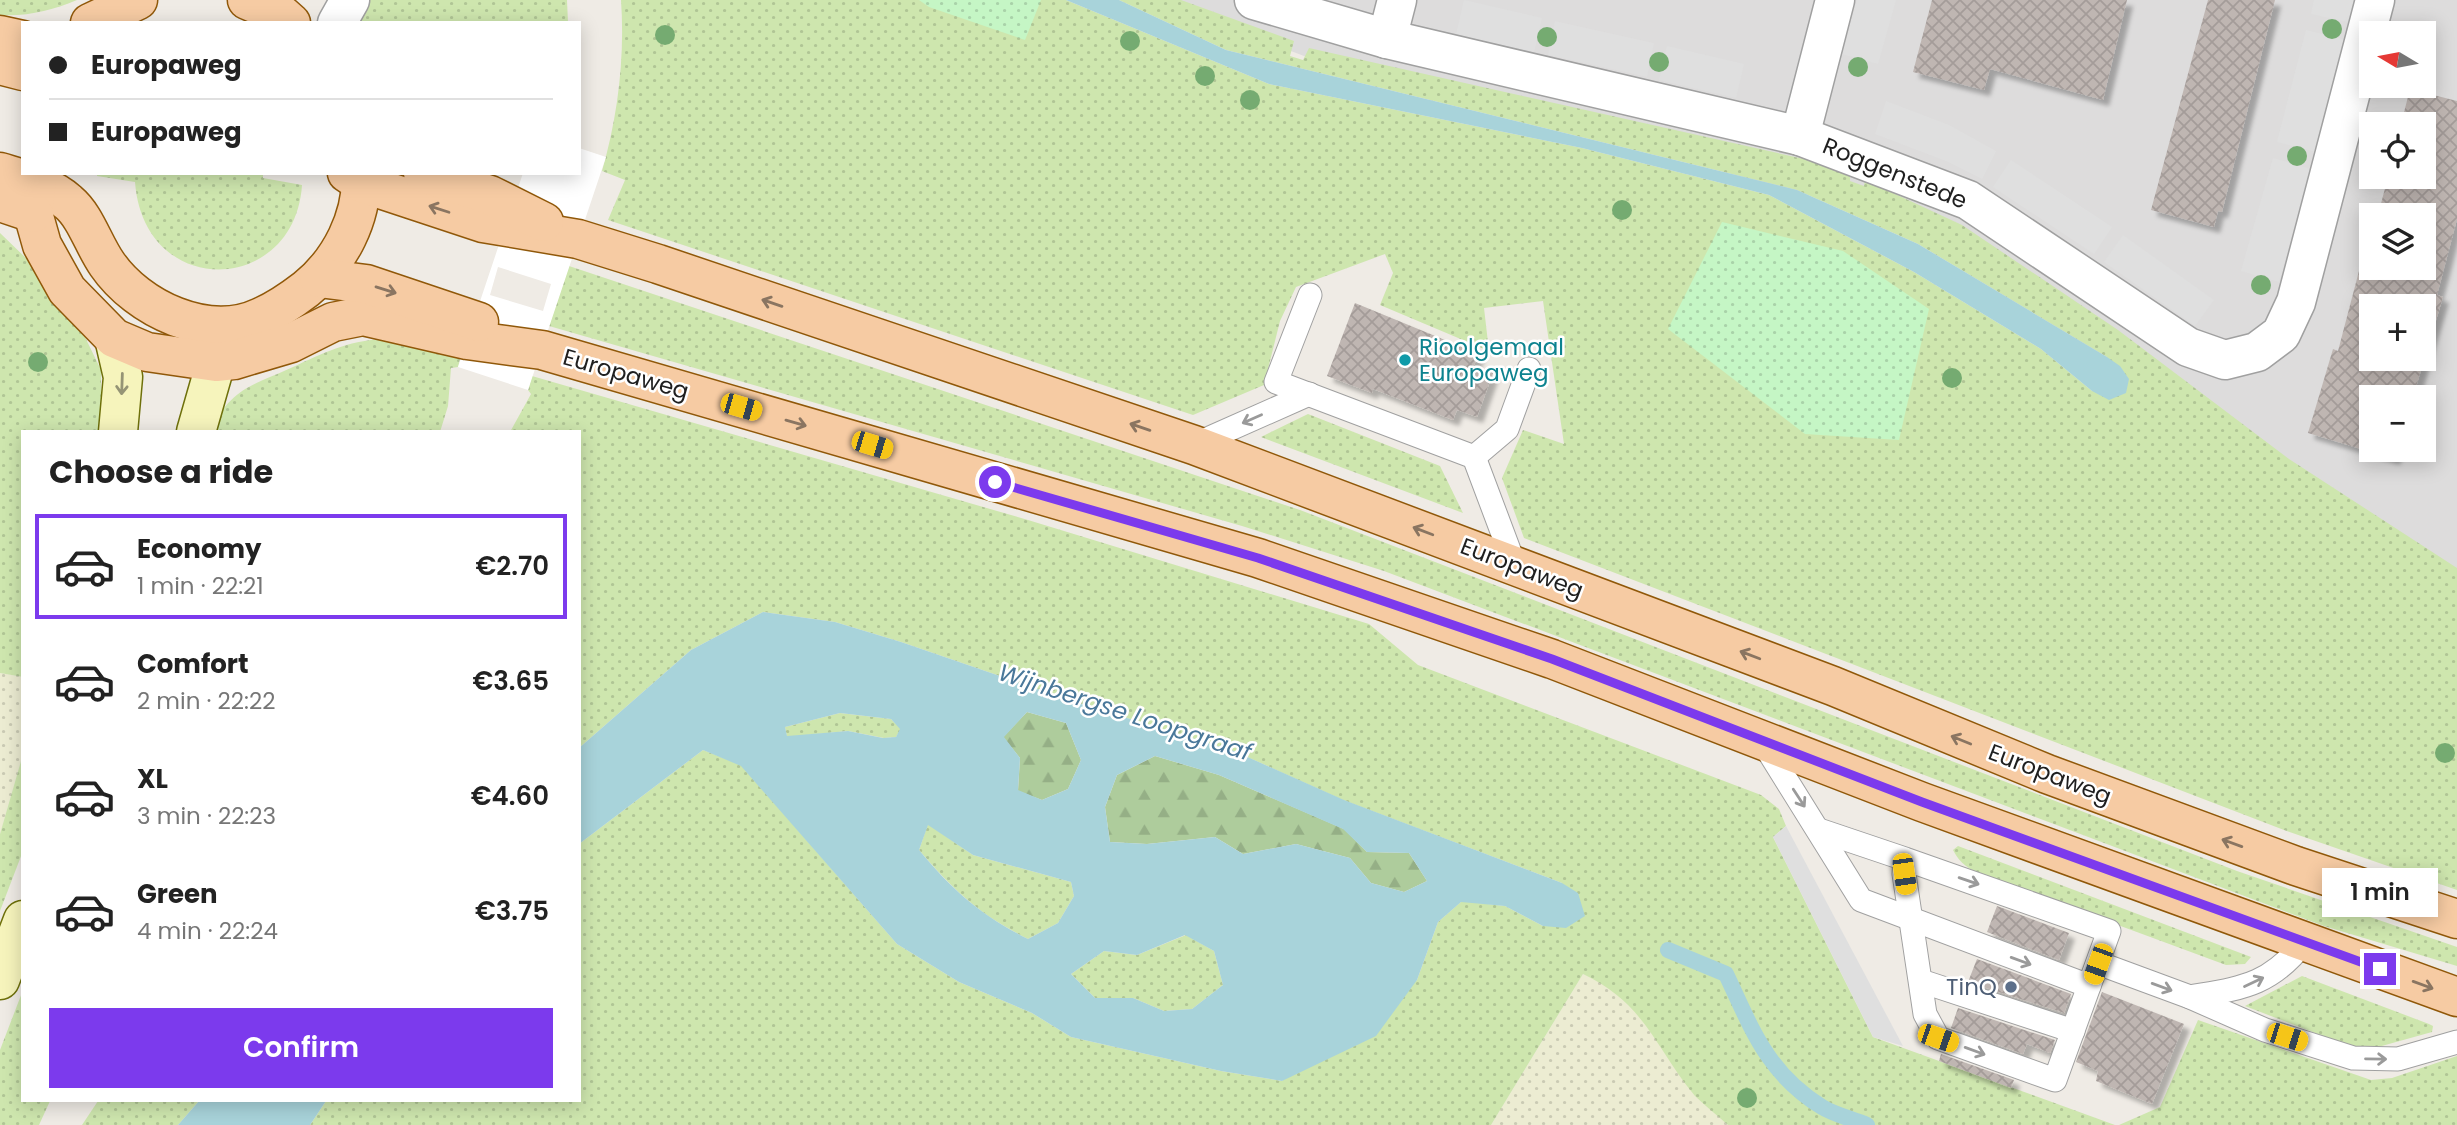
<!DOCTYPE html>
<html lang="en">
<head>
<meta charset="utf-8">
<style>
  :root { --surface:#fff; --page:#f6f6f6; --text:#222; --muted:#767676; --line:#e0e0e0; --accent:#7c3aed }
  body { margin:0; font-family:Poppins,sans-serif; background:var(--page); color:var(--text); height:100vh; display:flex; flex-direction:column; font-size:26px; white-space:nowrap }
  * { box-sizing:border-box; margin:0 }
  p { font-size:23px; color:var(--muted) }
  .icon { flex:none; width:38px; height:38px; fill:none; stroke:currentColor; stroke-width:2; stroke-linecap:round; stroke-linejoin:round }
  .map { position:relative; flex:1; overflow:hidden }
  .details { position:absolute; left:21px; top:430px; width:560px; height:672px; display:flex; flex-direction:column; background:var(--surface); border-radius:0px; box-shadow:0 4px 18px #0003 }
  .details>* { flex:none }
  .hud { position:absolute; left:21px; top:21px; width:560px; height:154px; border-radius:0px; box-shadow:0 4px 18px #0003; display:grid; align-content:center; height:154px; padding:0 28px; background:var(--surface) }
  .needle { width:46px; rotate:280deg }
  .controls { position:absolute; left:2359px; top:21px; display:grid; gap:14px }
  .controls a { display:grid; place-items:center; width:77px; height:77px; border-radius:0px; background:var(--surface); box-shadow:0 4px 18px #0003; font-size:35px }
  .end { position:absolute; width:32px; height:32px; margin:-16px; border:9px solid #7c3aed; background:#fff; box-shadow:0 0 0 4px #fff }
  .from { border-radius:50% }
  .bubble { position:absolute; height:49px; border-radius:0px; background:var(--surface); box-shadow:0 4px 18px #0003; font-size:23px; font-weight:600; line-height:49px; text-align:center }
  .car { position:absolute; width:21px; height:42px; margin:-21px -10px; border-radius:9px; box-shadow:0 0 5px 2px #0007; background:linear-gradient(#f5c518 24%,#345 0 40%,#f5c518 0 76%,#345 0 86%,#f5c518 0) }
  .hud b { display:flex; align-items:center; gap:24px; height:66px; font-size:26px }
  .hud b+b { border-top:2px solid var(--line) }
  .hud i { width:18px; height:18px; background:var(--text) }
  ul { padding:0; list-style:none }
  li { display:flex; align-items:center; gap:21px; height:105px; margin:0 14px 10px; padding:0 14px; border:4px solid transparent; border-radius:0px }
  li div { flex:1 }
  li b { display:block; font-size:26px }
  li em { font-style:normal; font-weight:600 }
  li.selected { border-color:var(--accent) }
  li>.icon { width:63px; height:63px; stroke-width:1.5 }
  h2 { padding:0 28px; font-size:32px; line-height:84px }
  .cta { display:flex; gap:14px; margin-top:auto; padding:14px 28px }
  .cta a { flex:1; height:80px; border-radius:0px; background:var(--accent); color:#fff; font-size:28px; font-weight:600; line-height:80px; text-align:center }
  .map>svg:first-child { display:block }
  .residential { fill:#dddcdc; fill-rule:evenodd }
  .farmland { fill:url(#farmland-dots) }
  .grass { fill:url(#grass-dots) }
  .forest { fill:url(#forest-firs) }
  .park { fill:url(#park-dots) }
  .parking { fill:#dfdfdf }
  .water { fill:#a8d3da; fill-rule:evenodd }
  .pier { fill:#fff; fill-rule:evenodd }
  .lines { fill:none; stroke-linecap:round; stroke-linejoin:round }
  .stream { stroke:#a8d3da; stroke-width:16 }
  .building { fill:url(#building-cross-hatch); fill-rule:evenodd; filter:url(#shadow) }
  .lane-casing { stroke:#a0a0a0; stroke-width:25 }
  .street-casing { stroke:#a0a0a0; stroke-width:41 }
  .secondary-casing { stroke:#6e700b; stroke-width:41 }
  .primary-casing { stroke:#905809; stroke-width:41 }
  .lane { stroke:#fff; stroke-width:23 }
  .street { stroke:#fff; stroke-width:38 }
  .secondary { stroke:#f6f4bc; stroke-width:38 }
  .primary { stroke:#f6cba3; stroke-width:38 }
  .tree { fill:#75ab71 }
  .oneway { stroke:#8a7561 }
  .oneway2 { stroke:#959475 }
  .oneway3 { stroke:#9a9a9a }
  .route { stroke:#7c3aed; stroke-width:9 }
  .culture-dot { fill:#0f9aa8; stroke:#fff; stroke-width:2.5 }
  .service-dot { fill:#5c6f8a; stroke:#fff; stroke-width:2.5 }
  .labels { text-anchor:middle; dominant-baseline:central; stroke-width:5; stroke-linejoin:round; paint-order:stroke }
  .street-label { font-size:23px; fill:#1f1f1f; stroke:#fff }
  .culture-label { font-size:23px; fill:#0d838f; stroke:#fff; text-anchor:start }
  .service-label { font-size:23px; fill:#4e5e75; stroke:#fff; text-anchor:end }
  .water-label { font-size:24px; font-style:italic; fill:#4a789a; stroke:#fff }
</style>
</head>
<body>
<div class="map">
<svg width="2457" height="1125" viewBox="0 0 2457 1125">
  <defs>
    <pattern id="farmland-dots" width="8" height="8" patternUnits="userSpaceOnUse" patternTransform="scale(1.75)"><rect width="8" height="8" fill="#ececd2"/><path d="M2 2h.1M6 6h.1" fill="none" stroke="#cacab4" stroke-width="1.8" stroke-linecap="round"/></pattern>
    <pattern id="grass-dots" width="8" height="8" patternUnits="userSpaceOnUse" patternTransform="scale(1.75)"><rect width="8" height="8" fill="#cee6ae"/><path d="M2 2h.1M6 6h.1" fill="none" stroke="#b0c595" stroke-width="1.8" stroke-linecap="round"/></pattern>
    <pattern id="forest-firs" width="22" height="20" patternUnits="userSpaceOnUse" patternTransform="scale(1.75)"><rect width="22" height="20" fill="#aecc9c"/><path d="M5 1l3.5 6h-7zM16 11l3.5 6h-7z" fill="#95af86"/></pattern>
    <pattern id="park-dots" width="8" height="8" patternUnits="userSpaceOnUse" patternTransform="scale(1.75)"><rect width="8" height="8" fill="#c5f6c5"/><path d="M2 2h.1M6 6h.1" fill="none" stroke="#a9d2a9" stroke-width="1.8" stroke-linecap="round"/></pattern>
    <pattern id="building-cross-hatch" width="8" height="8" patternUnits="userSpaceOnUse" patternTransform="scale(1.75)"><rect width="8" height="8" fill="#bfb6b2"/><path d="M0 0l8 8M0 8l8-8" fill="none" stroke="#a49c99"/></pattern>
    <filter id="shadow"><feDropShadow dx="6" dy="6" stdDeviation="2" flood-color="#0004"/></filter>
  </defs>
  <rect width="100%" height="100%" fill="#efebe5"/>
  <!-- residential -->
  <path class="residential" d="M1158 0H2457V569L1861 209 1317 61ZM2371 33H2424V86H2371ZM2371 124H2424V177H2371ZM2371 215H2424V268H2371ZM2371 306H2424V359H2371ZM2371 397H2424V450H2371Z"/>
  <!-- farmland -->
  <g class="farmland">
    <path d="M0 673 23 677V754L0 834Z"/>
    <path d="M1583 974 1607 985 1644 1020 1696 1096 1728 1125H1491Z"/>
  </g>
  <!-- grass -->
  <g class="grass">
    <path d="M0 0H77C53 10 26 17 0 15Z"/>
    <path d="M365 0H567L568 23H355Z"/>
    <path d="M621 0H1066L1269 84 1582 148 1769 195 1914 272 2041 349 2092 391 2107 357 1918 244 1797 190 1226 50 1119 0H1181L1294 41 1290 56 1303 60 1309 48 1813 161 1850 174V181L1864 186 1865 180 1962 225 2118 330 2289 459 2457 568V890L2284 830 1524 538 1502 478 1523 430 1564 444 1543 301 1484 308 1489 351 1380 305 1393 273 1385 254 1296 287 1280 321 1264 385 1193 415 608 220 625 180 602 171C618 116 625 57 621 0Z"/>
    <path d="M97 173H263V178L302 185C295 295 144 301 135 182L97 176Z"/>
    <path d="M0 233 29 261 62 311 85 337 101 370V432H23V677L0 673Z"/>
    <path d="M569 266 1300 510 2237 871 2457 947V966L2324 926 1384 571 1242 526 549 326Z"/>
    <path d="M381 339 461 355 458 367 451 368 448 406 440 432H209C232 387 252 386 293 367 323 353 348 341 381 339Z"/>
    <path d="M532 376 1028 520 1369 624 1418 665 1761 795 1779 809 1786 826 1773 837 1873 1037 2115 1125H1728C1717 1115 1705 1106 1695 1096 1655 1048 1646 1004 1583 974L1491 1125H310L326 1101H579V844L703 750 741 765 897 944 959 982 1032 1013 1071 1037 1221 1071 1282 1081 1417 980 1438 922 1462 901 1505 906 1543 926 1562 883 1343 800 1234 751 1075 702 901 642 835 622 763 612 691 650 579 748V432H510L531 394 528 390Z"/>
    <path d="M1308 414 1440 466 1463 513 1261 437Z"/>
    <path d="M840 713 891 719 901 729 896 737 884 738 848 731 787 737 785 727Z"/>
    <path d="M23 754V851L0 911V834Z"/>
    <path d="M928 824 973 855 1071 882 1074 896 1058 923 1028 939C980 915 954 891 919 850Z"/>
    <path d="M1958 846 2251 957 2245 964 2226 965 1983 875C1969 869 1960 864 1953 850Z"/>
    <path d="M1186 935 1214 951 1223 985 1192 1009 1164 1011 1133 998H1095L1071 974 1104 951 1137 955Z"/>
    <path d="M2302 976 2429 1024 2433 1026 2432 1032 2371 1049 2346 1045 2245 1006Z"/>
    <path d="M23 990V1101H50L39 1125H0V1050Z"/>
    <path d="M2198 1020 2371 1080 2392 1078 2457 1056V1125H2119L2160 1107Z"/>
    <path d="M98 1101H199L178 1125H82Z"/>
  </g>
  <!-- forest -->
  <g class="forest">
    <path d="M1027 712 1066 723 1081 760 1068 789 1042 800 1018 791 1020 758 1003 737Z"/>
    <path d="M1155 756 1219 775 1344 829 1367 852 1409 853 1427 881 1404 892 1371 883 1350 858 1296 844 1243 854 1215 837 1147 844 1110 842 1105 807 1117 775Z"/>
  </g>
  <!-- park -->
  <g class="park">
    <path d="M919 0H1041L1025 40 929 7Z"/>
    <path d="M1722 222 1843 251 1929 309 1899 440 1805 434 1668 329Z"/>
  </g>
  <!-- parking -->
  <g class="parking">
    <path d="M1464 0 1542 18 1534 52 1456 35Z"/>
    <path d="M1857 0H1896L1878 64 1842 54Z"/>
    <path d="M2314 0H2354L2349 22 2311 14Z"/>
    <path d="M1555 21 1654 43 1647 77 1548 55Z"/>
    <path d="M2306 30 2346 40 2316 152 2277 142Z"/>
    <path d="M1667 46 1744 64 1736 98 1659 80Z"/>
    <path d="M1886 101 1949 125 1996 151 1982 179 1946 161 1875 134Z"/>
    <path d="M2273 158 2311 169 2279 282 2241 271Z"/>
    <path d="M2011 160 2112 227 2094 254 1993 187Z"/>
    <path d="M2123 235 2214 300 2195 326 2104 262Z"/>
    <path d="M1786 826 1903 1046 1873 1037 1773 837Z"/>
  </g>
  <!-- water -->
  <g class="water">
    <path d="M1066 0H1119L1226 50 1797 190 1918 244 2107 357 2120 366 2129 379 2126 393 2109 400 2092 391 2041 349 1914 272 1769 195 1582 148 1269 84Z"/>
    <path d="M763 612 835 622 901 642 1075 702 1234 751 1344 800 1562 883 1578 893 1585 916 1566 928 1543 926 1505 906 1461 902 1438 922 1417 980 1376 1036 1282 1081 1221 1071 1071 1037 1032 1013 959 982 897 944 741 766 703 750 579 844V748L691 650ZM1027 712 1066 723 1081 760 1068 789 1042 800 1018 790 1020 758 1004 737ZM840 713 891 719 900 729 896 737 883 738 848 731 787 736 785 727ZM1155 756 1219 775 1343 829 1367 852 1409 853 1427 881 1404 892 1371 883 1350 858 1296 844 1243 854 1215 837 1147 844 1110 842 1105 807 1117 775ZM928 825 973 855 1071 882 1074 896 1058 923 1028 939C982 916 952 890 919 850ZM1185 935 1214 951 1223 985 1192 1009 1164 1011 1133 998H1095L1071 974 1104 951 1137 955Z"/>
    <path d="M199 1101H326L310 1125H178Z"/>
  </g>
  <!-- pier -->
  <path class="pier" d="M579 148 606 157 528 390 458 367 523 173H579ZM498 267 551 284 543 311 490 295Z"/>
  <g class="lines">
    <!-- stream -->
    <path class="stream" d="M1668 950 1726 974C1752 1029 1767 1073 1822 1107 1835 1115 1853 1119 1867 1125"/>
  </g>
  <!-- building -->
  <g class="building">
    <path d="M1932 0H2127L2103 100 1990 69 1984 90 1913 72Z"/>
    <path d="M2208 0H2275L2222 212 2218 211 2214 227 2151 210Z"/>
    <path d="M2410 89 2457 101V219L2437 295 2443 297 2413 397H2371V450H2397L2394 459 2308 433 2333 349 2338 351 2370 229 2371 268H2424V215H2378L2388 177H2424V124H2401ZM2371 306H2424V359H2371Z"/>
    <path d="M1355 303 1479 354 1474 365 1493 373 1477 417 1457 410 1453 420 1373 389 1372 393 1327 376Z"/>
    <path d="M1997 906 2069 933 2059 960 1987 932Z"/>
    <path d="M1977 959 2071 994 2064 1013 1968 982Z"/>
    <path d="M2102 992 2184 1024 2152 1104 2096 1081 2098 1071 2076 1062Z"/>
    <path d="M1958 1008 2055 1040 2050 1053 2027 1044 2023 1054 1951 1028Z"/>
    <path d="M1941 1054 2014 1080 2011 1088 1939 1061Z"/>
  </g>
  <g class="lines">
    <defs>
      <g id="lane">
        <path d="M1310 295 1276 382 1474 457 1515 566"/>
        <path d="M1194 445 1309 394"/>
        <path d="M1474 457 1507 429 1529 369"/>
        <path d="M1762 741 1861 900 2089 986"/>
        <path d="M1819 830 1905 859 1904 874 1925 1014 1938 1038 2055 1080 2109 931 1905 859"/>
        <path d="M2098 963 2190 997 2265 1030 2353 1058 2398 1059 2457 1042"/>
        <path d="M1921 981 2073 1031"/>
        <path d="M2190 997C2241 988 2270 986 2304 942"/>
      </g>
      <g id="street">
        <path d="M1254 0 1387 39 1800 136 1968 200 2188 347 2225 360 2257 352 2281 334 2296 302 2375 0"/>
        <path d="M337 23 350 0"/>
        <path d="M1387 39 1397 0"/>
        <path d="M1800 136 1835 0"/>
      </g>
      <g id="secondary">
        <path d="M114 338 123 377 118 432"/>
        <path d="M196 432 216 362"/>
        <path d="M0 980 23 920"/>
      </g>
      <g id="primary">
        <path d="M247 0 282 15 291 23"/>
        <path d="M90 23 138 0"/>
        <path d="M0 35 23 40"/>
        <path d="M0 65 23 71"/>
        <path d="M0 172C23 179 49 185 68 202 86 217 93 244 107 264 138 309 208 342 261 317 277 310 293 299 306 289 340 262 363 217 361 173"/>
        <path d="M38 173 33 213 42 245 67 290 114 338 147 352 216 362 234 360 291 343 333 322 363 316 467 340 542 350 1258 558 1552 659 1922 802 2457 997"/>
        <path d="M347 173 362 183 483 223 578 239 658 264 1194 445 1833 686 2047 774 2296 866 2457 919"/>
        <path d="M423 173 490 195 544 222"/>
        <path d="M0 202 33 213"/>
        <path d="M319 278 366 284 479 322"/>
      </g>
    </defs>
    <!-- lane casing -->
    <use href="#lane" class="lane-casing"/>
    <!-- street casing -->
    <use href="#street" class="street-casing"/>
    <!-- secondary casing -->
    <use href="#secondary" class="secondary-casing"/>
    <!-- primary casing -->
    <use href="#primary" class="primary-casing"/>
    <!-- lane -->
    <use href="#lane" class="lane"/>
    <!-- street -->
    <use href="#street" class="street"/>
    <!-- secondary -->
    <use href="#secondary" class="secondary"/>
    <!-- primary -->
    <use href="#primary" class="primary"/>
  </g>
  <!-- trees -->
  <g class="tree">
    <circle cx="2332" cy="29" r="10"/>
    <circle cx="665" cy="35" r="10"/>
    <circle cx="1547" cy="37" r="10"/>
    <circle cx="1130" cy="41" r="10"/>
    <circle cx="1659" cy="62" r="10"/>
    <circle cx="1858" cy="67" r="10"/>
    <circle cx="1205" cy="76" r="10"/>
    <circle cx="1250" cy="100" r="10"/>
    <circle cx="2297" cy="156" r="10"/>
    <circle cx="1622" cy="210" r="10"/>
    <circle cx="2261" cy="285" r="10"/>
    <circle cx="38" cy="362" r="10"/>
    <circle cx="1952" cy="378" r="10"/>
    <circle cx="2445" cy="753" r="10"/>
    <circle cx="1747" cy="1098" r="10"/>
  </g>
  <!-- one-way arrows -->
  <defs><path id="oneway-shaft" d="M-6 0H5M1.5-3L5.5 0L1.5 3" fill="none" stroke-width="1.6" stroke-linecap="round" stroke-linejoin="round" transform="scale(1.75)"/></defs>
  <g class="oneway">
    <use href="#oneway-shaft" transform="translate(439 209) rotate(-162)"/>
    <use href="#oneway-shaft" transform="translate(386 290) rotate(17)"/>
    <use href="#oneway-shaft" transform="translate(772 303) rotate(-161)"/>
    <use href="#oneway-shaft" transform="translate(796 423) rotate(16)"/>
    <use href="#oneway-shaft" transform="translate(1140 427) rotate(-161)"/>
    <use href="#oneway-shaft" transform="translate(1423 531) rotate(-159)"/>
    <use href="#oneway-shaft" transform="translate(1750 655) rotate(-159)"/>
    <use href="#oneway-shaft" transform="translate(1961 740) rotate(-158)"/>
    <use href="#oneway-shaft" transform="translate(2232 843) rotate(-160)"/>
    <use href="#oneway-shaft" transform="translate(2423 985) rotate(20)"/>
  </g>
  <use class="oneway2" href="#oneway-shaft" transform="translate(122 384) rotate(92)"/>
  <g class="oneway3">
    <use href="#oneway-shaft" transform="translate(1252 419) rotate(156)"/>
    <use href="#oneway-shaft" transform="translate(1799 798) rotate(57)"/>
    <use href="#oneway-shaft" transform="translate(1969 881) rotate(19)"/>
    <use href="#oneway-shaft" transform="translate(2021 961) rotate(20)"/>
    <use href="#oneway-shaft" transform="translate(2254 982) rotate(-25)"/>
    <use href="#oneway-shaft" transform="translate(2162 987) rotate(20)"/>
    <use href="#oneway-shaft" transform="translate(1975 1051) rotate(20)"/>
    <use href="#oneway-shaft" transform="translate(2376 1059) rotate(1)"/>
  </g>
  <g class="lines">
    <!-- route -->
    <path class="route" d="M995 482 1258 558 1552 659 1922 802 2380 969"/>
  </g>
  <!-- markers -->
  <circle class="culture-dot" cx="1405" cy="360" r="7"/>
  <circle class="service-dot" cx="2011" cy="987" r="7"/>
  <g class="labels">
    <!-- street labels -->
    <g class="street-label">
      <text transform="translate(1895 173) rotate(22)">Roggenstede</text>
      <text transform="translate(626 374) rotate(16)">Europaweg</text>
      <text transform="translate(1522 568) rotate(21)">Europaweg</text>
      <text transform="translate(2050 774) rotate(21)">Europaweg</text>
    </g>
    <!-- culture labels -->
    <g class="culture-label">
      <text x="1419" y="347">Rioolgemaal<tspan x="1419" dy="26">Europaweg</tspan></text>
    </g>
    <!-- service labels -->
    <g class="service-label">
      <text x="1997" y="987">TinQ</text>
    </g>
    <!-- water labels -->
    <g class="water-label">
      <text transform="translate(1125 712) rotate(18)">Wijnbergse Loopgraaf</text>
    </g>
  </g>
</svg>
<div class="controls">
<a><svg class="needle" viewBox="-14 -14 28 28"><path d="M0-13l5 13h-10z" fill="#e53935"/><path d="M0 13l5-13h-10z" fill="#767676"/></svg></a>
<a><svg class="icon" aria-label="locate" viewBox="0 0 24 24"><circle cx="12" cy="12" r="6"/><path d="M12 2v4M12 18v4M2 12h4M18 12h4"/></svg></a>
<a><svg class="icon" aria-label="layers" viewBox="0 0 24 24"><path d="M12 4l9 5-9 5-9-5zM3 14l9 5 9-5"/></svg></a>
<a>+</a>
<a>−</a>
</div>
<i class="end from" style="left:995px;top:482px"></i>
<i class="end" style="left:2380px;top:969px"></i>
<div class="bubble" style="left:2322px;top:868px;width:116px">1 min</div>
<i class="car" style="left:741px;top:407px;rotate:106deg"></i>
<i class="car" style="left:872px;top:445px;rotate:107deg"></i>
<i class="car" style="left:1904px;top:874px;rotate:172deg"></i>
<i class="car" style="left:2098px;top:964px;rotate:200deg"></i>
<i class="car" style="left:2287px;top:1037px;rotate:108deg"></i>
<i class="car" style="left:1938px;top:1038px;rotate:109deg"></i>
<div class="hud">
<b><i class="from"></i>Europaweg</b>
<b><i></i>Europaweg</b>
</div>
<section class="details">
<h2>Choose a ride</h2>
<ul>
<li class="selected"><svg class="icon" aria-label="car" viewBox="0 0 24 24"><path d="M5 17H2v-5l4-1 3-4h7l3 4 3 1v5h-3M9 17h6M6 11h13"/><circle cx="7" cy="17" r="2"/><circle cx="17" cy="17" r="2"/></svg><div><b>Economy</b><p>1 min · 22:21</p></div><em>€2.70</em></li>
<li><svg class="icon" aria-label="car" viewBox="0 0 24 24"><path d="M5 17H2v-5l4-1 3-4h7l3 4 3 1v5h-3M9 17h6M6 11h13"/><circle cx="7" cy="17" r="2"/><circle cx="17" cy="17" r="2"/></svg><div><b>Comfort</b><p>2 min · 22:22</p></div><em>€3.65</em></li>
<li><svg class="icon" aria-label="car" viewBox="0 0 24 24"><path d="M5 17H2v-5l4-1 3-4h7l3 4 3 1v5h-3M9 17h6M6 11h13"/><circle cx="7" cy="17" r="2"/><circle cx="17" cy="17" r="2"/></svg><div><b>XL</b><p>3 min · 22:23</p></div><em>€4.60</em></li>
<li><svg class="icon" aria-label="car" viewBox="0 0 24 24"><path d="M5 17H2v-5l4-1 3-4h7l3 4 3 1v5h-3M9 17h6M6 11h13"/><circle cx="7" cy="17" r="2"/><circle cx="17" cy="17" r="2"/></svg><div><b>Green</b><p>4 min · 22:24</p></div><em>€3.75</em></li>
</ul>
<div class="cta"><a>Confirm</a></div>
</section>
</div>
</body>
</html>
